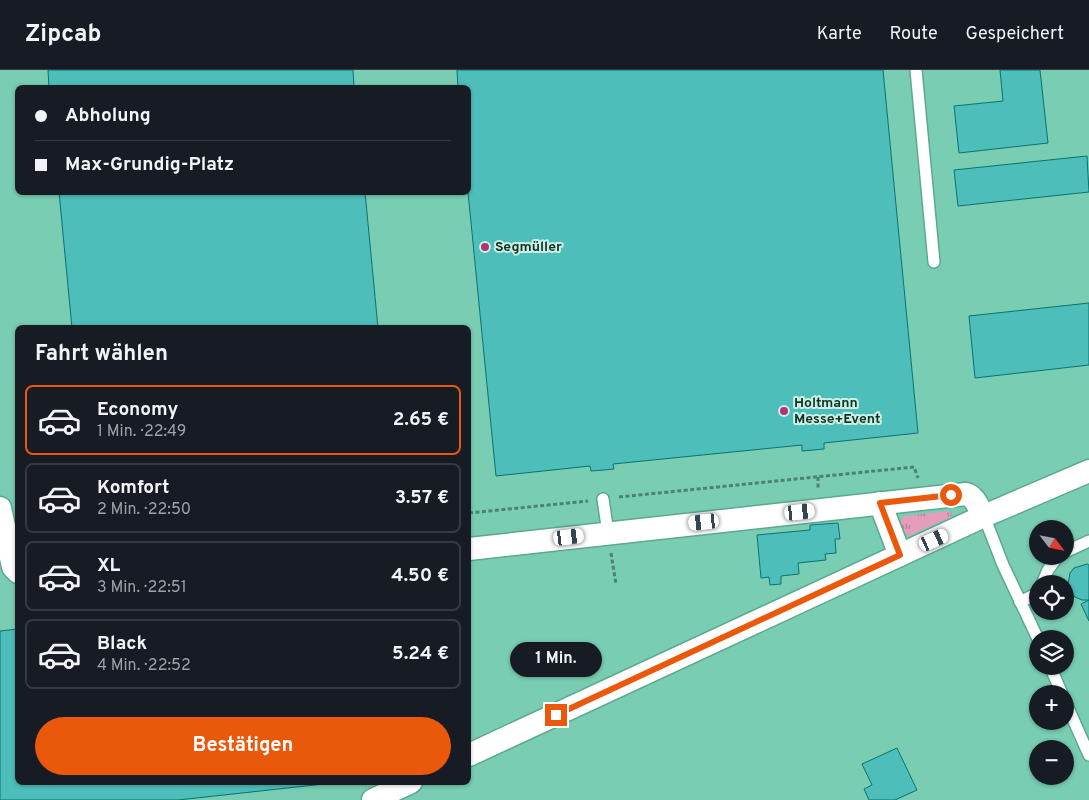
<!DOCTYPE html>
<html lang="de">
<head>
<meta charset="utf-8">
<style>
  :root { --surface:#171b24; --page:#20242c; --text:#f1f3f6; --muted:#9ea1a6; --line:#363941; --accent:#ea580c }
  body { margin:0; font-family:Overpass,sans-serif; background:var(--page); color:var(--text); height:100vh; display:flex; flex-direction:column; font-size:19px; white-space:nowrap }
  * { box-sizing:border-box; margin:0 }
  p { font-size:16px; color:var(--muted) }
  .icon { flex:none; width:28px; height:28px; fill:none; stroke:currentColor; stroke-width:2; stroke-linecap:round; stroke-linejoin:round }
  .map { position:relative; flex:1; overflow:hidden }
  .drawer { position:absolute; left:15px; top:255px; width:456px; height:460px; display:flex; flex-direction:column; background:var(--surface); border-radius:8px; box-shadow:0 1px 4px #0004 }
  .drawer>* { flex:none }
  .banner { position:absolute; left:15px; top:15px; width:456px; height:110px; border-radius:8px; box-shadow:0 1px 4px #0004; display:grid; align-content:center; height:110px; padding:0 20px; background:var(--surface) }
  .needle { width:32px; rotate:122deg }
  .fabs { position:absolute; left:1029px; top:450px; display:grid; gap:10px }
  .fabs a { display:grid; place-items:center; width:45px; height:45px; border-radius:50%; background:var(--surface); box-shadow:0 1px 4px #0004; font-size:25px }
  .end { position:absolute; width:22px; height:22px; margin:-11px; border:6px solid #ea580c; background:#fff; box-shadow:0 0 0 2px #fff }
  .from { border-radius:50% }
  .bubble { position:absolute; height:35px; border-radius:18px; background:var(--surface); box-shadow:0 1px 4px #0004; font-size:16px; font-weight:700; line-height:35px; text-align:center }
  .car { position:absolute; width:15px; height:30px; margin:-15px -8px; border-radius:6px; box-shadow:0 0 4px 1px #0007; background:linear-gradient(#fff 24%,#345 0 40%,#fff 0 76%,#345 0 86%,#fff 0) }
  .banner b { display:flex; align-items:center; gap:18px; height:48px; font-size:19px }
  .banner b+b { border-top:1px solid var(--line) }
  .banner i { width:12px; height:12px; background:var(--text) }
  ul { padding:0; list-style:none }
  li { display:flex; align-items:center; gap:15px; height:70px; margin:0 10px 8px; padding:0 10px; border:2px solid var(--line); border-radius:8px }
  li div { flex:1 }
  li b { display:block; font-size:19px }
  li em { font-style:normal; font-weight:700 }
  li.selected { border-color:var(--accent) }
  li>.icon { width:45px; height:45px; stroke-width:1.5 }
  h2 { padding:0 20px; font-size:22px; line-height:60px }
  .primary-button { display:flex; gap:10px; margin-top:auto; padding:10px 20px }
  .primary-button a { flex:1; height:58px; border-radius:30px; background:var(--accent); color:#fff; font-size:20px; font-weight:700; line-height:58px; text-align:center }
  header { display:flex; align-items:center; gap:30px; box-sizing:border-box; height:70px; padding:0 25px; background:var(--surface); border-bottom:1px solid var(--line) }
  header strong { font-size:24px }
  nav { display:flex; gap:28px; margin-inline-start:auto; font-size:18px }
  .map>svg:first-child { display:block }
  .built { fill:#78cdb3; fill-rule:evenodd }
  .grass { fill:url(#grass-tufts) }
  .building { fill:#4dbeba; stroke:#0c7270 }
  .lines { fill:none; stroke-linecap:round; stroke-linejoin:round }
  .lane-casing { stroke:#5ca891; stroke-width:14 }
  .street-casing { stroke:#5ca891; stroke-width:25 }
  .path { stroke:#4c8272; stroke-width:3; stroke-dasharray:4 2.5; stroke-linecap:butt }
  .lane { stroke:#fff; stroke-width:11 }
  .street { stroke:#fff; stroke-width:22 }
  .route { stroke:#ea580c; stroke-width:6 }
  .poi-dot { fill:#b63278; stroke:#cbf0e3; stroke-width:2 }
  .labels { text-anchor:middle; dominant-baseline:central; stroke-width:4; stroke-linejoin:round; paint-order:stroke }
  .poi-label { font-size:14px; font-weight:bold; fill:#12332a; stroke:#cbf0e3; text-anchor:start }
</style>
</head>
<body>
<header>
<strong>Zipcab</strong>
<nav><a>Karte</a><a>Route</a><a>Gespeichert</a></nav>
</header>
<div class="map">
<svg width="1089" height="730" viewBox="0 0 1089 730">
  <defs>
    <pattern id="grass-tufts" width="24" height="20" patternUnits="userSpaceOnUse" patternTransform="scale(1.25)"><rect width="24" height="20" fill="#e49dbb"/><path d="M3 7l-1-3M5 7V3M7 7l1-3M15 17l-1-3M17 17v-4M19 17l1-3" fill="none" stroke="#b78198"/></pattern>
  </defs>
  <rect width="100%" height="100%" fill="#8cd8c0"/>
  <!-- built -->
  <path class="built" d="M0 0H1089V730H0ZM18 18H469V122H18ZM18 258H469V712H18ZM1038 459H1065V486H1038ZM1038 514H1065V541H1038ZM1038 569H1065V596H1038ZM1038 624H1065V651H1038ZM1038 679H1065V706H1038Z"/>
  <!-- grass -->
  <path class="grass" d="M948 441 952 443 951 447 909 466 901 461 899 455 902 448 905 446Z"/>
  <!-- building -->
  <g class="building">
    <path d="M48 0H353L354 18H49Z"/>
    <path d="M457 0H883L918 363 824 373V379L802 381V375L613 394 614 399 604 400 591 401 590 396 496 406 468 122 469 18H458Z"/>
    <path d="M1000 0H1040L1048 73 959 83 954 36 1003 31Z"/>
    <path d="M1087 86 1089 122 958 136 954 100Z"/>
    <path d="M59 122H365L378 258H72Z"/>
    <path d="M1089 233V295L975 308 969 246Z"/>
    <path d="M838 453 840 469H835L836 483 825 484 826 490 798 493 799 504 781 506V514L770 515 769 507 761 508 757 465 810 460V455Z"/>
    <path d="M1087 494 1089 495V551L1081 534 1089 530H1082L1075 527 1070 521 1068 515 1070 503 1074 498Z"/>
    <path d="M18 559V712H342L178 730H0V561Z"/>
    <path d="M897 678 917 720 895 730H869L864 719 872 715 862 694Z"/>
  </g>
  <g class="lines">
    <defs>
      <g id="lane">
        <path d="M916 0 934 192"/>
        <path d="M603 429 608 463"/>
        <path d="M984 446 1003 495 1038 569"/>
        <path d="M1065 482 1089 471"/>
        <path d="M1042 514 1048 500 1058 486"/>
        <path d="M1020 532 1034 525 1038 521"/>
        <path d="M1050 596 1062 624"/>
        <path d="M1065 631 1089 685"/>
      </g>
      <g id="street">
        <path d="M880 433 900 485"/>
        <path d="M0 438 13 497 18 502"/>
        <path d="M469 479 966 424C975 426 979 439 984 446"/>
        <path d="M469 685 984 446 1089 401"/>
        <path d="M373 730 411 712"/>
      </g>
    </defs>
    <!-- lane casing -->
    <use href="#lane" class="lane-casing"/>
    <!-- street casing -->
    <use href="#street" class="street-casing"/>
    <!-- path -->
    <g class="path">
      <path d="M818 407V419"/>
      <path d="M619 427 914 397 918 408"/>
      <path d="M469 443 588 431"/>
      <path d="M611 483 616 514"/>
    </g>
    <!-- lane -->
    <use href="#lane" class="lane"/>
    <!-- street -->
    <use href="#street" class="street"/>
  </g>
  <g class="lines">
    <!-- route -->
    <path class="route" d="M556 645 900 485 880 433 951 425"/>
  </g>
  <!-- markers -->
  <g class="poi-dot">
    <circle cx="485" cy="177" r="5"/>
    <circle cx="784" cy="341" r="5"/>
  </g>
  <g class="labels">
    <!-- poi labels -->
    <g class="poi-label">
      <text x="495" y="177">Segmüller</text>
      <text x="794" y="333">Holtmann<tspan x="794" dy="16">Messe+Event</tspan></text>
    </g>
  </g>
</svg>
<div class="fabs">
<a><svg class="needle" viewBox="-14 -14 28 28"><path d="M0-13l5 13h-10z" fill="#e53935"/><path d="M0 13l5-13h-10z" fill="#9ea1a6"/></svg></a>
<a><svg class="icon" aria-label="locate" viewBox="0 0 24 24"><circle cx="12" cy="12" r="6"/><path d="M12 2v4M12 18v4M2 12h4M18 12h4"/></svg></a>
<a><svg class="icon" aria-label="layers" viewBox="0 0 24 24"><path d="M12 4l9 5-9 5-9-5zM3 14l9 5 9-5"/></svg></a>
<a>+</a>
<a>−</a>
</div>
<i class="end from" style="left:951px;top:425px"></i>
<i class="end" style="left:556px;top:645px"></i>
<div class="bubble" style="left:510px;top:572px;width:92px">1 Min.</div>
<i class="car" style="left:800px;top:442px;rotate:84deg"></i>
<i class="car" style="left:704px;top:452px;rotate:264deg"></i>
<i class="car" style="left:569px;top:467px;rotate:83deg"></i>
<i class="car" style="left:934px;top:470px;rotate:65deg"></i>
<div class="banner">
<b><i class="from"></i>Abholung</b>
<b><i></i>Max-Grundig-Platz</b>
</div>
<section class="drawer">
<h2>Fahrt wählen</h2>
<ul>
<li class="selected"><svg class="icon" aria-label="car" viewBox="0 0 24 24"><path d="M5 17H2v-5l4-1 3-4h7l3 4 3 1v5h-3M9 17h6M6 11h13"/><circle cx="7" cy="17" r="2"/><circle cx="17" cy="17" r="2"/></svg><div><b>Economy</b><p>1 Min. · 22:49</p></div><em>2.65 €</em></li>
<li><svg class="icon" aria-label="car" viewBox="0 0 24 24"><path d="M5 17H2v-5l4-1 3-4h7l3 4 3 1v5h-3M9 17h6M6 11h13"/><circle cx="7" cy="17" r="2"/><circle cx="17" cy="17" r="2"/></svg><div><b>Komfort</b><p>2 Min. · 22:50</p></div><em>3.57 €</em></li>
<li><svg class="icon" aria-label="car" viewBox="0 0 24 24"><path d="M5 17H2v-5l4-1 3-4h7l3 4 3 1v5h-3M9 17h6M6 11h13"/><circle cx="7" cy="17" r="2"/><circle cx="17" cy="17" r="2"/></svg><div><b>XL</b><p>3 Min. · 22:51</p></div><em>4.50 €</em></li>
<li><svg class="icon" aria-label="car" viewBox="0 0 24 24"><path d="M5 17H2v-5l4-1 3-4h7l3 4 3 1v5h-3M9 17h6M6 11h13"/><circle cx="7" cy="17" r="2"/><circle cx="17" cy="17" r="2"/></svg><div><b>Black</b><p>4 Min. · 22:52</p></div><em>5.24 €</em></li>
</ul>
<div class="primary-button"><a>Bestätigen</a></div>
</section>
</div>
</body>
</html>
